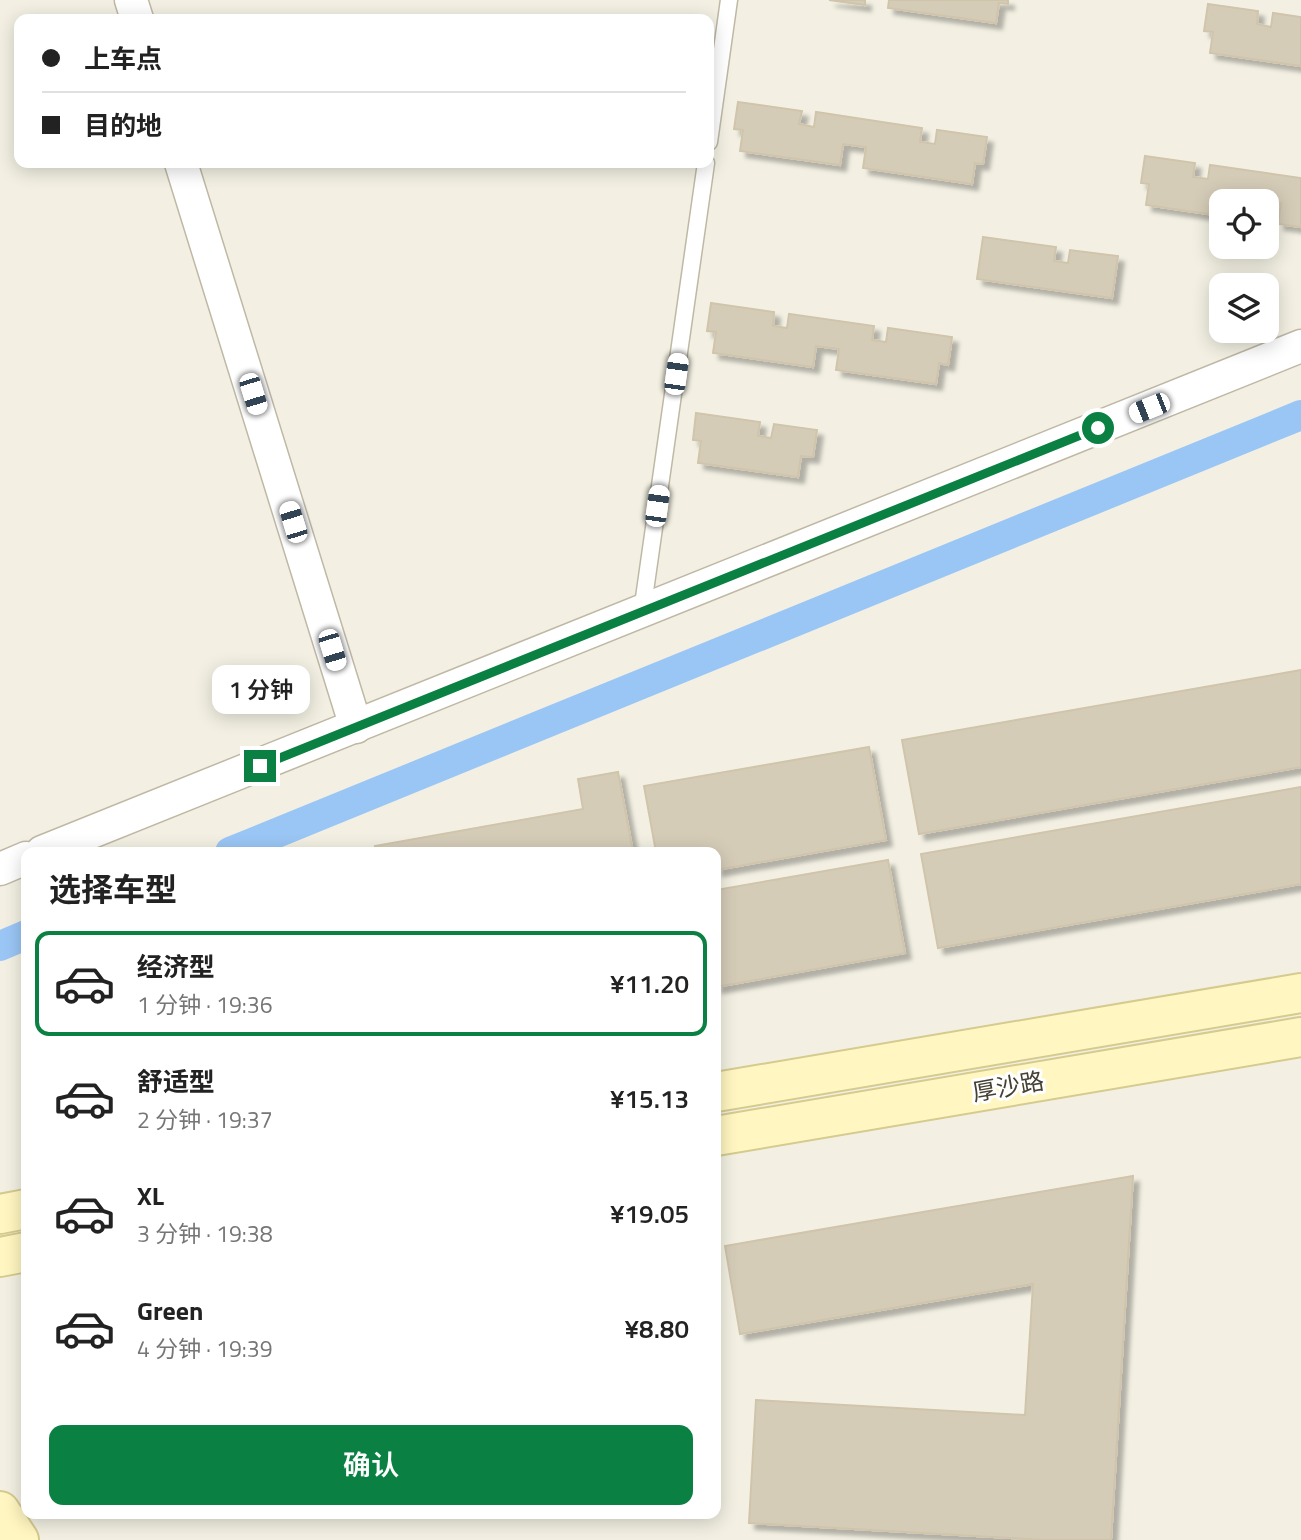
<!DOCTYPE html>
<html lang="zh">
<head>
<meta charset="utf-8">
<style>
  :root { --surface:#fff; --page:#f2f2f2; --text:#222; --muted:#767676; --line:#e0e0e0; --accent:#0b8043 }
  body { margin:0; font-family:"Titillium Web","Noto Sans SC",sans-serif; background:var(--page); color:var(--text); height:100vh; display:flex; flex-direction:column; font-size:26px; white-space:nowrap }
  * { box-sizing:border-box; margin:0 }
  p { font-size:23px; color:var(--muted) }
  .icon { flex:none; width:38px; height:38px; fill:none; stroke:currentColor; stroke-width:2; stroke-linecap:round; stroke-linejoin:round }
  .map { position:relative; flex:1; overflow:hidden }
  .sheet { position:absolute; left:21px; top:847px; width:700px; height:672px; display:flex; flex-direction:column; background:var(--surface); border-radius:14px; box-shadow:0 4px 18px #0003 }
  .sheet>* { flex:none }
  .hud { position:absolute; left:14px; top:14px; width:700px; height:154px; border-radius:14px; box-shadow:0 4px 18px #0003; display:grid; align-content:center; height:154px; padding:0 28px; background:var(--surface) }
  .fabs { position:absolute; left:1209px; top:189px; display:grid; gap:14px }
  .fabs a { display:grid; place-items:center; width:70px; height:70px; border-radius:14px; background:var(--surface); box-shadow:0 4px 18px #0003; font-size:35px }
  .end { position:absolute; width:32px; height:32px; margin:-16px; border:9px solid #0b8043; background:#fff; box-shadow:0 0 0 4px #fff }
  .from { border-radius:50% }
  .bubble { position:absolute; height:49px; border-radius:14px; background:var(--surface); box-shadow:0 4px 18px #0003; font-size:23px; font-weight:600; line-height:49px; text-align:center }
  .car { position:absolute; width:21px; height:42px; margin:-21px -10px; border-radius:9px; box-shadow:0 0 5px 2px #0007; background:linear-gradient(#fff 24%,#345 0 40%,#fff 0 76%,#345 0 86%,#fff 0) }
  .hud b { display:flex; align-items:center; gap:24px; height:66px; font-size:26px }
  .hud b+b { border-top:2px solid var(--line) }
  .hud i { width:18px; height:18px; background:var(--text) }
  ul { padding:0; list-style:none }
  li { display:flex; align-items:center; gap:21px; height:105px; margin:0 14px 10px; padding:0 14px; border:4px solid transparent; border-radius:14px }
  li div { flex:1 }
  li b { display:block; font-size:26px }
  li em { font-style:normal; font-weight:600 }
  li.on { border-color:var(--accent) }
  li>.icon { width:63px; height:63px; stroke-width:1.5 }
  h2 { padding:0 28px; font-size:32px; line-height:84px }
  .primary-button { display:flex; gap:14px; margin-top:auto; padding:14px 28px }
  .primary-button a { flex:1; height:80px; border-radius:14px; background:var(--accent); color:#fff; font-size:28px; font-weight:600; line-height:80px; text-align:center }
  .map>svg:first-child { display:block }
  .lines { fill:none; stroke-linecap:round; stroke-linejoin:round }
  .canal { stroke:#9ac6f5; stroke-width:30 }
  .building { fill:#d5ccb8; stroke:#d0c5ab; stroke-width:2; filter:url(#shadow) }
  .lane-casing { stroke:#bfb8a5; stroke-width:19 }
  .street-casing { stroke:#bfb8a5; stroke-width:35 }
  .secondary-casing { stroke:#d5cb8f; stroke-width:42 }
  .lane { stroke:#fff; stroke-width:16 }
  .street { stroke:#fff; stroke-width:32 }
  .secondary { stroke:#fff6c1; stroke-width:38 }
  .route { stroke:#0b8043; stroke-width:9 }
  .labels { text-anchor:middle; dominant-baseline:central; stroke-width:6; stroke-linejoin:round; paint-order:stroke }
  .street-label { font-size:24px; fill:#454033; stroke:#fff }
</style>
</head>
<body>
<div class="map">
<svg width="1301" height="1540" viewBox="0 0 1301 1540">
  <defs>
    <filter id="shadow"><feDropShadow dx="6" dy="6" stdDeviation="2" flood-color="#0004"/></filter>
  </defs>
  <rect width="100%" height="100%" fill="#f3f0e3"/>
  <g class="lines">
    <!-- canal -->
    <g class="canal">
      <path d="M230 852 1301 415"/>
      <path d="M0 946 26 935"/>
    </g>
  </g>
  <!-- building -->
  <g class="building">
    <path d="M829 0H865V5Z"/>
    <path d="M889 0H1008V4L999 3 996 23 888 8Z"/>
    <path d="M1208 4 1258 11 1257 24 1271 27 1273 13 1301 17V66L1210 53 1213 32 1204 31Z"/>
    <path d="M738 102 802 111 799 124 814 127 816 112 922 128 920 142 935 144 937 130 987 137 983 164 975 163 972 184 863 168 866 147 843 144 840 165 740 151 743 130 734 129Z"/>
    <path d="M1145 156 1195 163 1193 177 1208 179 1210 165 1301 178V227L1278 224 1281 203 1258 200 1222 201V216L1146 205 1149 184 1141 183Z"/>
    <path d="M983 237 1056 247 1054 261 1068 263 1070 250 1118 256 1112 298 977 279Z"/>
    <path d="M711 303 774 312 773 326 787 328 789 314 874 326 872 340 886 342 888 328 952 337 948 365 939 363 936 384 836 370 839 349 816 346 813 367 713 353 716 332 707 331Z"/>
    <path d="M696 413 760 422 758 436 771 438 774 424 817 430 813 457 801 456 798 477 698 463 701 441 693 440Z"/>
    <path d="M1301 670V767L919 834 902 740Z"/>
    <path d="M869 747 886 840 716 870V852H656L644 786Z"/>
    <path d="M618 772 633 852H376L375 846 583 809 578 779Z"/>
    <path d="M1301 787V884L938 948 921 854Z"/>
    <path d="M888 860 905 953 716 987V890Z"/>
    <path d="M1133 1176 1111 1540H1044L749 1523 756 1400 1025 1415 1033 1284 740 1334 725 1246Z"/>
  </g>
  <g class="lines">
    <defs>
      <g id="lane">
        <path d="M709 142 729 0"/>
        <path d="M642 612 706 163"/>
      </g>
      <g id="street">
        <path d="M131 0 137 19"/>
        <path d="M181 163 356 727"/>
        <path d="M42 852 1301 346"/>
        <path d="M0 869 26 858"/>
      </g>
      <g id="secondary">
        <path d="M716 1092 1301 993"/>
        <path d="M716 1136 1301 1037"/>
        <path d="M0 1214 26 1209"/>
        <path d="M0 1257 26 1252"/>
        <path d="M0 1511 19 1540"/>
      </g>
    </defs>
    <!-- lane casing -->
    <use href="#lane" class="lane-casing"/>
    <!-- street casing -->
    <use href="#street" class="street-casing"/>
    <!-- secondary casing -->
    <use href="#secondary" class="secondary-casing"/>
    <!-- lane -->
    <use href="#lane" class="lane"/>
    <!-- street -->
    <use href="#street" class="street"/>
    <!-- secondary -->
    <use href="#secondary" class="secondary"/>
  </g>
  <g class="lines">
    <!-- route -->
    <path class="route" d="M260 766 1098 428"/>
  </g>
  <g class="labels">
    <!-- street labels -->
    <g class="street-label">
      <text transform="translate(1008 1086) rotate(-10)">厚沙路</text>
    </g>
  </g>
</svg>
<div class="fabs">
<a><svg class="icon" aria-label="locate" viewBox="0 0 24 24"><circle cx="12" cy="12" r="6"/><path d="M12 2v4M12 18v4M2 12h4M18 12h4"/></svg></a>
<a><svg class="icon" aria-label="layers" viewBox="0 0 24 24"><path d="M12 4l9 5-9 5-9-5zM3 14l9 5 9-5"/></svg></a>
</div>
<i class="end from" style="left:1098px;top:428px"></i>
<i class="end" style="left:260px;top:766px"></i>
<div class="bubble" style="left:212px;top:665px;width:98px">1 分钟</div>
<i class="car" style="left:676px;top:374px;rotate:8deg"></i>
<i class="car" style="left:253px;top:394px;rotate:163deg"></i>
<i class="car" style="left:1149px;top:408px;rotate:248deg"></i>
<i class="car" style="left:657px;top:506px;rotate:8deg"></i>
<i class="car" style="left:293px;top:522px;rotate:343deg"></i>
<i class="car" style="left:332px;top:650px;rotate:163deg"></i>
<div class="hud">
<b><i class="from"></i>上车点</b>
<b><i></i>目的地</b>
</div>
<section class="sheet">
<h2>选择车型</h2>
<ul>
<li class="on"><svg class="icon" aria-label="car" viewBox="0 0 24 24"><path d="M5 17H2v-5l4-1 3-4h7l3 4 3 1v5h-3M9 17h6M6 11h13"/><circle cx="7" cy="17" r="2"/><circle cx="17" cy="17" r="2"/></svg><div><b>经济型</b><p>1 分钟 · 19:36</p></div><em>¥11.20</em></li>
<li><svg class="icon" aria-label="car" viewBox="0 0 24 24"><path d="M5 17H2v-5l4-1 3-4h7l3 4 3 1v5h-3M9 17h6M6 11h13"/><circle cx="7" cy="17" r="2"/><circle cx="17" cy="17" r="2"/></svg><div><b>舒适型</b><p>2 分钟 · 19:37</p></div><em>¥15.13</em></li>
<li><svg class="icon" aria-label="car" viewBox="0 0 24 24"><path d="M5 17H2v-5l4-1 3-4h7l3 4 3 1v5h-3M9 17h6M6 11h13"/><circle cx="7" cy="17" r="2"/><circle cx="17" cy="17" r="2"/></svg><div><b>XL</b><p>3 分钟 · 19:38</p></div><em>¥19.05</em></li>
<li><svg class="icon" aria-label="car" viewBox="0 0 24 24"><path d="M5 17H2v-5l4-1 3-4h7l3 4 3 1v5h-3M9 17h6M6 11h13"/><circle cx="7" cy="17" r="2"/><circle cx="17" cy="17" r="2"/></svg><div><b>Green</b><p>4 分钟 · 19:39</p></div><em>¥8.80</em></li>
</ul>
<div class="primary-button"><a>确认</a></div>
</section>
</div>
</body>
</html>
